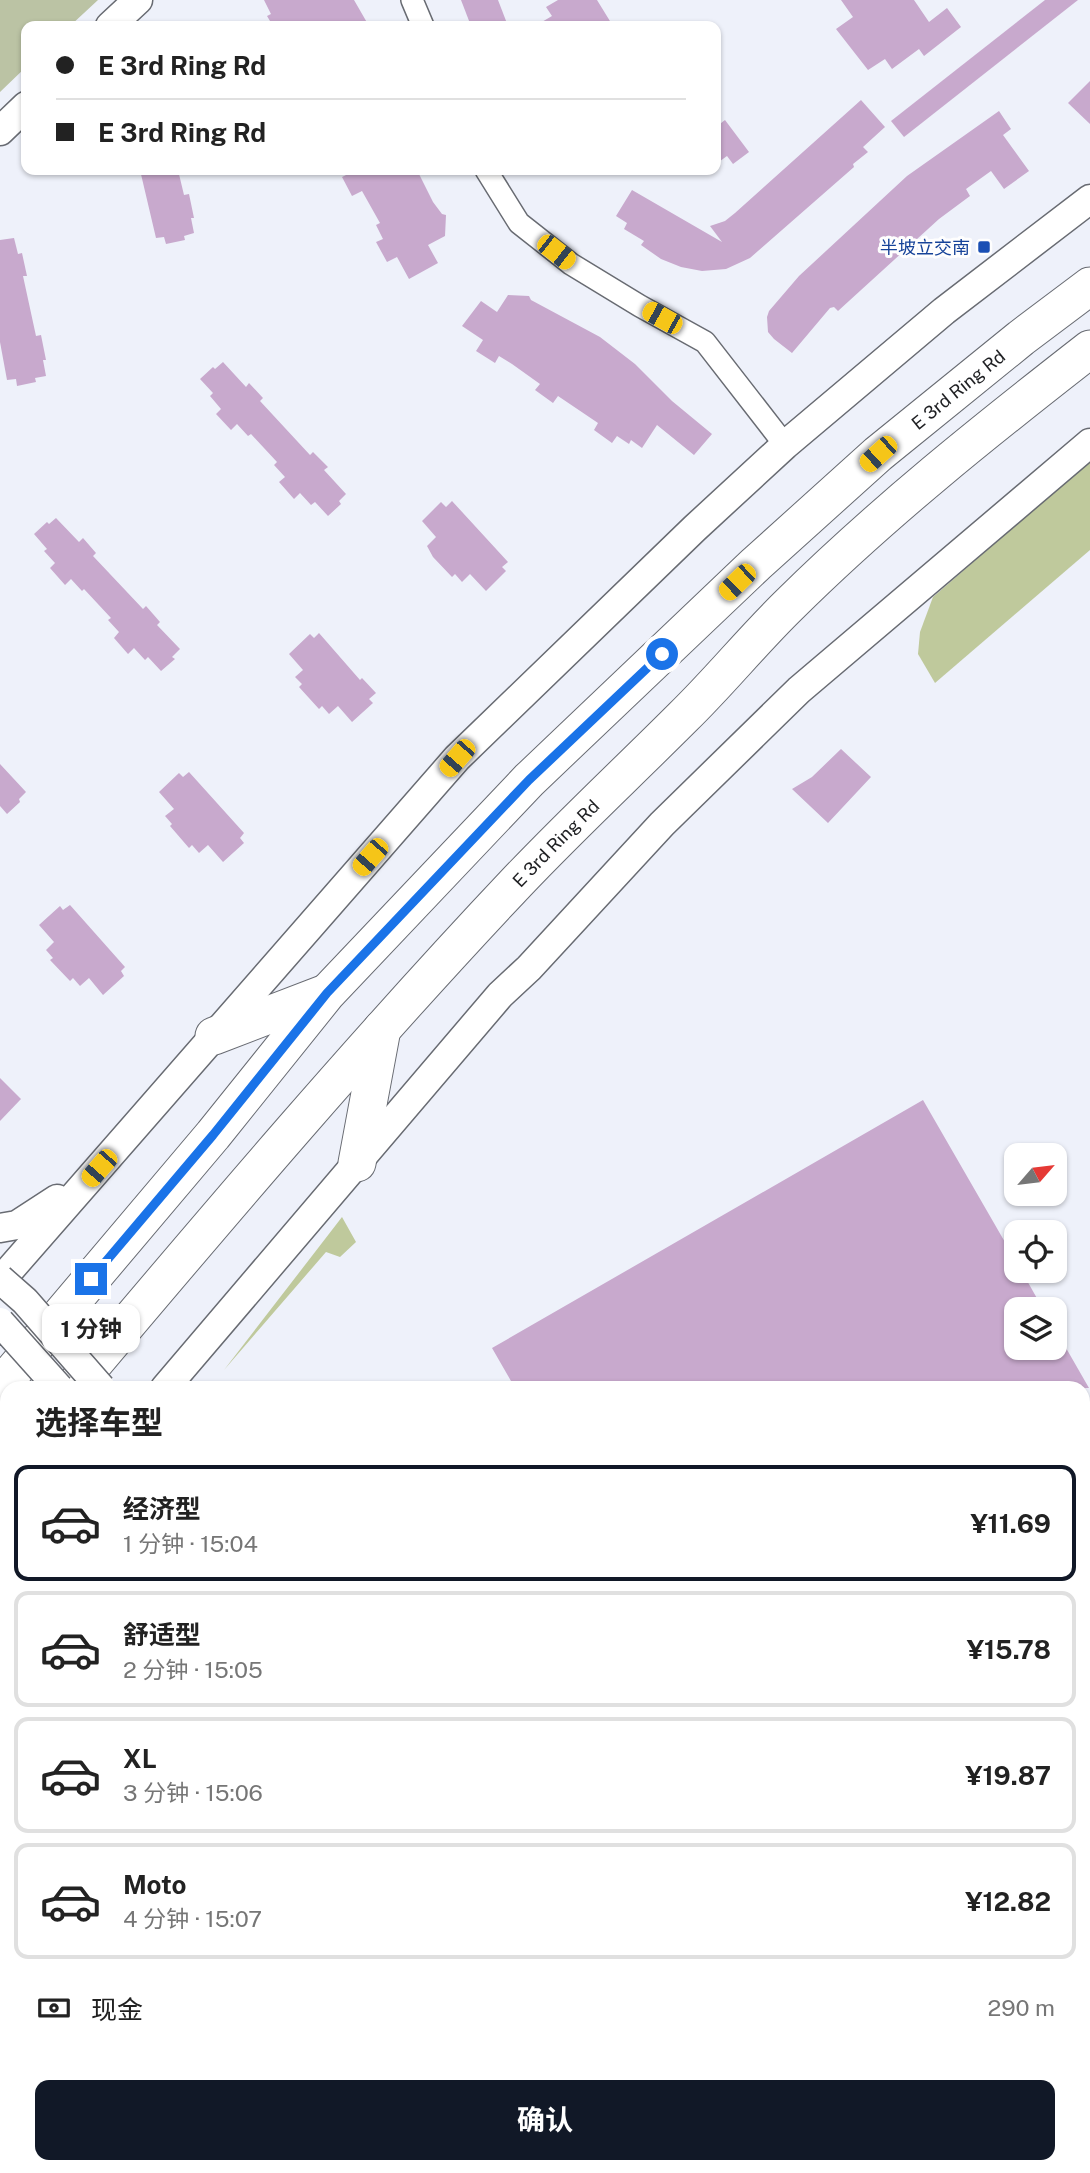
<!DOCTYPE html>
<html lang="zh">
<head>
<meta charset="utf-8">
<style>
  :root { --surface:#fff; --page:#f6f6f6; --text:#222; --muted:#767676; --line:#e0e0e0; --accent:#111827 }
  body { margin:0; font-family:"Public Sans","Noto Sans SC",sans-serif; background:var(--page); color:var(--text); height:100vh; display:flex; flex-direction:column; font-size:26px; white-space:nowrap }
  * { box-sizing:border-box; margin:0 }
  p { font-size:23px; color:var(--muted) }
  .icon { flex:none; width:38px; height:38px; fill:none; stroke:currentColor; stroke-width:2; stroke-linecap:round; stroke-linejoin:round }
  .map { position:relative; flex:1; overflow:hidden }
  .drawer { position:absolute; left:0px; top:1381px; width:1090px; height:793px; display:flex; flex-direction:column; background:var(--surface); border-radius:21px 21px 0 0; box-shadow:0 2px 5px #0004 }
  .drawer>* { flex:none }
  .top-card { position:absolute; left:21px; top:21px; width:700px; height:154px; border-radius:14px; box-shadow:0 2px 5px #0004; display:grid; align-content:center; height:154px; padding:0 35px; background:var(--surface) }
  .needle { width:46px; rotate:62deg }
  .buttons { position:absolute; left:1004px; top:1143px; display:grid; gap:14px }
  .buttons a { display:grid; place-items:center; width:63px; height:63px; border-radius:14px; background:var(--surface); box-shadow:0 2px 5px #0004; font-size:35px }
  .end { position:absolute; width:32px; height:32px; margin:-16px; border:9px solid #1a73e8; background:#fff; box-shadow:0 0 0 4px #fff }
  .from { border-radius:50% }
  .bubble { position:absolute; height:49px; border-radius:14px; background:var(--surface); box-shadow:0 2px 5px #0004; font-size:23px; font-weight:700; line-height:49px; text-align:center }
  .car { position:absolute; width:21px; height:42px; margin:-21px -10px; border-radius:9px; box-shadow:0 0 5px 2px #0007; background:linear-gradient(#f5c518 24%,#345 0 40%,#f5c518 0 76%,#345 0 86%,#f5c518 0) }
  .top-card b { display:flex; align-items:center; gap:24px; height:66px; font-size:26px }
  .top-card b+b { border-top:2px solid var(--line) }
  .top-card i { width:18px; height:18px; background:var(--text) }
  ul { padding:0; list-style:none }
  li { display:flex; align-items:center; gap:21px; height:116px; margin:0 14px 10px; padding:0 21px; border:4px solid var(--line); border-radius:14px }
  li div { flex:1 }
  li b { display:block; font-size:26px }
  li em { font-style:normal; font-weight:700 }
  li.current { border-color:var(--accent) }
  li>.icon { width:63px; height:63px; stroke-width:1.5 }
  h2 { padding:0 35px; font-size:32px; line-height:84px }
  .pay { display:flex; align-items:center; gap:18px; height:77px; padding:0 35px; font-size:26px }
  .pay p { margin-inline-start:auto }
  .action { display:flex; gap:14px; margin-top:auto; padding:14px 35px }
  .action a { flex:1; height:80px; border-radius:14px; background:var(--accent); color:#fff; font-size:28px; font-weight:700; line-height:80px; text-align:center }
  .map>svg:first-child { display:block }
  .green { fill:#bbc3a4 }
  .forest { fill:#bfc99c }
  .building { fill:#c8a9cd }
  .lines { fill:none; stroke-linecap:round; stroke-linejoin:round }
  .street-casing { stroke:#686b72; stroke-width:24 }
  .secondary-casing { stroke:#686b72; stroke-width:31 }
  .highway-casing { stroke:#686b72; stroke-width:39 }
  .street { stroke:#fff; stroke-width:21 }
  .secondary { stroke:#fff; stroke-width:28 }
  .highway { stroke:#fff; stroke-width:37 }
  .secondary-bridge-casing { stroke:#686b72; stroke-width:31; stroke-linecap:butt }
  .secondary-bridge { stroke:#fff; stroke-width:28 }
  .route { stroke:#1a73e8; stroke-width:9 }
  .transit-dot { fill:#1a4fb4; stroke:#fefefe; stroke-width:2.5 }
  .labels { text-anchor:middle; dominant-baseline:central; stroke-width:6; stroke-linejoin:round; paint-order:stroke }
  .transit-label { font-size:18px; fill:#164399; stroke:#fefefe; text-anchor:end }
  .street-label { font-size:18px; fill:#1f2023; stroke:#fefefe }
</style>
</head>
<body>
<div class="map">
<svg width="1090" height="2173" viewBox="0 0 1090 2173">
  <rect width="100%" height="100%" fill="#eef1fa"/>
  <!-- green -->
  <path class="green" d="M0 0H98L70 26H26V67L0 92Z"/>
  <!-- forest -->
  <g class="forest">
    <path d="M1090 461V550L935 683 918 654 920 632 933 597Z"/>
    <path d="M342 1217 356 1242 340 1257 326 1252 224 1370Z"/>
  </g>
  <!-- building -->
  <g class="building">
    <path d="M264 0H354L369 26H273L267 16 271 14Z"/>
    <path d="M461 0H498L508 26H471Z"/>
    <path d="M558 0H597L613 26H535L552 16 546 7Z"/>
    <path d="M841 0H914L929 22 947 8 961 27 924 56 919 49 892 69 885 59 868 70 836 29 853 17Z"/>
    <path d="M1045 0H1078L904 137 891 121Z"/>
    <path d="M1090 81V124L1068 103Z"/>
    <path d="M861 100 885 127 863 147 868 152 853 164 854 167 750 258 726 269 702 271 681 267 661 259 641 245 644 241 624 229 627 223 616 216 632 190 722 242 710 226 725 221 735 213Z"/>
    <path d="M999 111 1011 129 1003 135 1029 171 1004 189 991 171 966 189 970 196 939 219 838 311 834 307 830 308 792 353 774 339 768 332 767 317 769 311 799 276 907 176Z"/>
    <path d="M725 120 749 152 733 164 727 156 716 164V127Z"/>
    <path d="M140 170H161L162 173 178 170 184 195 189 194 194 218H191L194 233 184 236 185 240 166 244 164 237 156 238Z"/>
    <path d="M356 170H417L433 202 442 214 446 215 445 236 428 245 438 263 409 279 397 257 387 262 376 242 383 239 376 225 380 223 362 191 352 196 342 177Z"/>
    <path d="M14 238 18 254 22 253 27 276H23L36 336 41 335 46 360H43L46 376 35 378 36 382 17 386 16 379 7 380 0 342V240Z"/>
    <path d="M508 295 529 296 531 300 600 337 635 364 672 401 712 434 694 455 657 425 642 448 631 440 629 444 617 436 612 443 594 430 598 423 558 396 553 403 535 390 540 384 512 364 499 356 495 363 476 351 483 340 462 326 481 301 497 312Z"/>
    <path d="M223 362 246 387 249 383 263 398 260 401 310 455 313 452 328 467 324 470 346 494 339 501 341 504 328 516 315 502 311 505 300 493 294 499 279 482 285 477 274 465 277 462 251 434 248 436 237 424 231 430 216 414 221 409 210 396 213 393 200 379 213 367 215 369Z"/>
    <path d="M452 501 508 562 502 567 506 571 486 591 470 574 462 582 455 574 452 577 433 557 427 546 436 537 422 521 441 502 446 507Z"/>
    <path d="M56 518 79 542 83 538 96 553 93 556 143 609 146 606 160 622 157 625 180 649 172 657 175 659 161 671 148 657 145 660 134 648 128 654 114 638 119 632 108 620 111 618 84 589 82 591 71 579 65 585 50 568 55 563 44 551 47 549 34 534 47 522 49 524Z"/>
    <path d="M319 633 360 680 362 678 376 693 369 699 373 703 352 722 338 706 329 714 322 706 319 709 299 687 302 684 295 677 303 670 289 654 310 634 314 638Z"/>
    <path d="M841 749 871 777 828 823 792 789 812 777Z"/>
    <path d="M0 764 26 792 19 799 20 802 7 814 0 806Z"/>
    <path d="M189 772 244 833 240 838 244 843 223 862 208 845 199 853 192 845 189 848 170 826 172 824 165 816 174 809 159 792 179 773 183 777Z"/>
    <path d="M70 905 125 967 121 971 124 976 103 995 89 978 80 986 73 978 70 981 50 960 53 958 46 950 54 942 39 925 60 906 63 910Z"/>
    <path d="M0 1078 21 1099 0 1121Z"/>
    <path d="M923 1100 1017 1263V1270H1021L1043 1309H1017V1348H1066L1089 1388H515L492 1348Z"/>
  </g>
  <g class="lines">
    <defs>
      <g id="street">
        <path d="M412 0 423 26"/>
        <path d="M486 170 519 223 571 264 640 306 705 342 785 445"/>
        <path d="M0 2102 7 2113"/>
        <path d="M40 2166 44 2173"/>
      </g>
      <g id="secondary">
        <path d="M110 26 138 0"/>
        <path d="M0 131 26 106"/>
        <path d="M0 1228 17 1225 57 1199"/>
        <path d="M0 1281 457 758 695 528 785 445 944 311 1090 199"/>
        <path d="M165 1388 500 995 529 968 662 824 799 690 1090 443"/>
        <path d="M1083 1571 1090 1566"/>
        <path d="M0 1584 7 1576"/>
        <path d="M526 2166 529 2173"/>
        <path d="M562 2166 566 2173"/>
        <path d="M358 2173 365 2166"/>
      </g>
      <g id="highway">
        <path d="M214 1036 326 993"/>
        <path d="M357 1163 382 1029"/>
        <path id="s1" d="M0 1387 213 1135 327 993 529 780 756 564 878 454 1021 338 1090 286"/>
        <path id="s2" d="M73 1388C218 1216 363 1045 517 882 571 825 628 772 683 717 720 681 752 641 789 605 883 512 986 430 1090 349"/>
        <path d="M0 1474 7 1465"/>
      </g>
    </defs>
    <!-- street casing -->
    <use href="#street" class="street-casing"/>
    <!-- secondary casing -->
    <use href="#secondary" class="secondary-casing"/>
    <!-- highway casing -->
    <use href="#highway" class="highway-casing"/>
    <!-- street -->
    <use href="#street" class="street"/>
    <!-- secondary -->
    <use href="#secondary" class="secondary"/>
    <!-- highway -->
    <use href="#highway" class="highway"/>
    <defs>
      <g id="secondary-bridge">
        <path d="M0 1279 25 1301 101 1388"/>
        <path d="M0 1322 59 1388"/>
      </g>
    </defs>
    <!-- secondary-bridge casing -->
    <use href="#secondary-bridge" class="secondary-bridge-casing"/>
    <!-- secondary-bridge -->
    <use href="#secondary-bridge" class="secondary-bridge"/>
  </g>
  <g class="lines">
    <!-- route -->
    <path class="route" d="M91 1279 213 1135 327 993 529 780 662 654"/>
  </g>
  <!-- markers -->
  <rect class="transit-dot" x="977" y="240" width="14" height="14" rx="3.5"/>
  <g class="labels">
    <!-- transit labels -->
    <g class="transit-label">
      <text x="970" y="247">半坡立交南</text>
    </g>
    <!-- street labels -->
    <g class="street-label">
      <text stroke="none"><textPath href="#s1" startOffset="1386">E 3rd Ring Rd</textPath></text>
      <text stroke="none"><textPath href="#s2" startOffset="728">E 3rd Ring Rd</textPath></text>
    </g>
  </g>
</svg>
<div class="buttons">
<a><svg class="needle" viewBox="-14 -14 28 28"><path d="M0-13l5 13h-10z" fill="#e53935"/><path d="M0 13l5-13h-10z" fill="#767676"/></svg></a>
<a><svg class="icon" aria-label="locate" viewBox="0 0 24 24"><circle cx="12" cy="12" r="6"/><path d="M12 2v4M12 18v4M2 12h4M18 12h4"/></svg></a>
<a><svg class="icon" aria-label="layers" viewBox="0 0 24 24"><path d="M12 4l9 5-9 5-9-5zM3 14l9 5 9-5"/></svg></a>
</div>
<i class="end from" style="left:662px;top:654px"></i>
<i class="end" style="left:91px;top:1279px"></i>
<div class="bubble" style="left:42px;top:1304px;width:98px">1 分钟</div>
<i class="car" style="left:556px;top:252px;rotate:128deg"></i>
<i class="car" style="left:662px;top:318px;rotate:299deg"></i>
<i class="car" style="left:878px;top:454px;rotate:228deg"></i>
<i class="car" style="left:737px;top:582px;rotate:226deg"></i>
<i class="car" style="left:457px;top:758px;rotate:221deg"></i>
<i class="car" style="left:370px;top:857px;rotate:221deg"></i>
<i class="car" style="left:99px;top:1168px;rotate:221deg"></i>
<div class="top-card">
<b><i class="from"></i>E 3rd Ring Rd</b>
<b><i></i>E 3rd Ring Rd</b>
</div>
<section class="drawer">
<h2>选择车型</h2>
<ul>
<li class="current"><svg class="icon" aria-label="car" viewBox="0 0 24 24"><path d="M5 17H2v-5l4-1 3-4h7l3 4 3 1v5h-3M9 17h6M6 11h13"/><circle cx="7" cy="17" r="2"/><circle cx="17" cy="17" r="2"/></svg><div><b>经济型</b><p>1 分钟 · 15:04</p></div><em>¥11.69</em></li>
<li><svg class="icon" aria-label="car" viewBox="0 0 24 24"><path d="M5 17H2v-5l4-1 3-4h7l3 4 3 1v5h-3M9 17h6M6 11h13"/><circle cx="7" cy="17" r="2"/><circle cx="17" cy="17" r="2"/></svg><div><b>舒适型</b><p>2 分钟 · 15:05</p></div><em>¥15.78</em></li>
<li><svg class="icon" aria-label="car" viewBox="0 0 24 24"><path d="M5 17H2v-5l4-1 3-4h7l3 4 3 1v5h-3M9 17h6M6 11h13"/><circle cx="7" cy="17" r="2"/><circle cx="17" cy="17" r="2"/></svg><div><b>XL</b><p>3 分钟 · 15:06</p></div><em>¥19.87</em></li>
<li><svg class="icon" aria-label="car" viewBox="0 0 24 24"><path d="M5 17H2v-5l4-1 3-4h7l3 4 3 1v5h-3M9 17h6M6 11h13"/><circle cx="7" cy="17" r="2"/><circle cx="17" cy="17" r="2"/></svg><div><b>Moto</b><p>4 分钟 · 15:07</p></div><em>¥12.82</em></li>
</ul>
<div class="pay"><svg class="icon" aria-label="cash" viewBox="0 0 24 24"><path d="M3 7h18v10H3z"/><circle cx="12" cy="12" r="2"/></svg>现金<p>290 m</p></div>
<div class="action"><a>确认</a></div>
</section>
</div>
</body>
</html>
